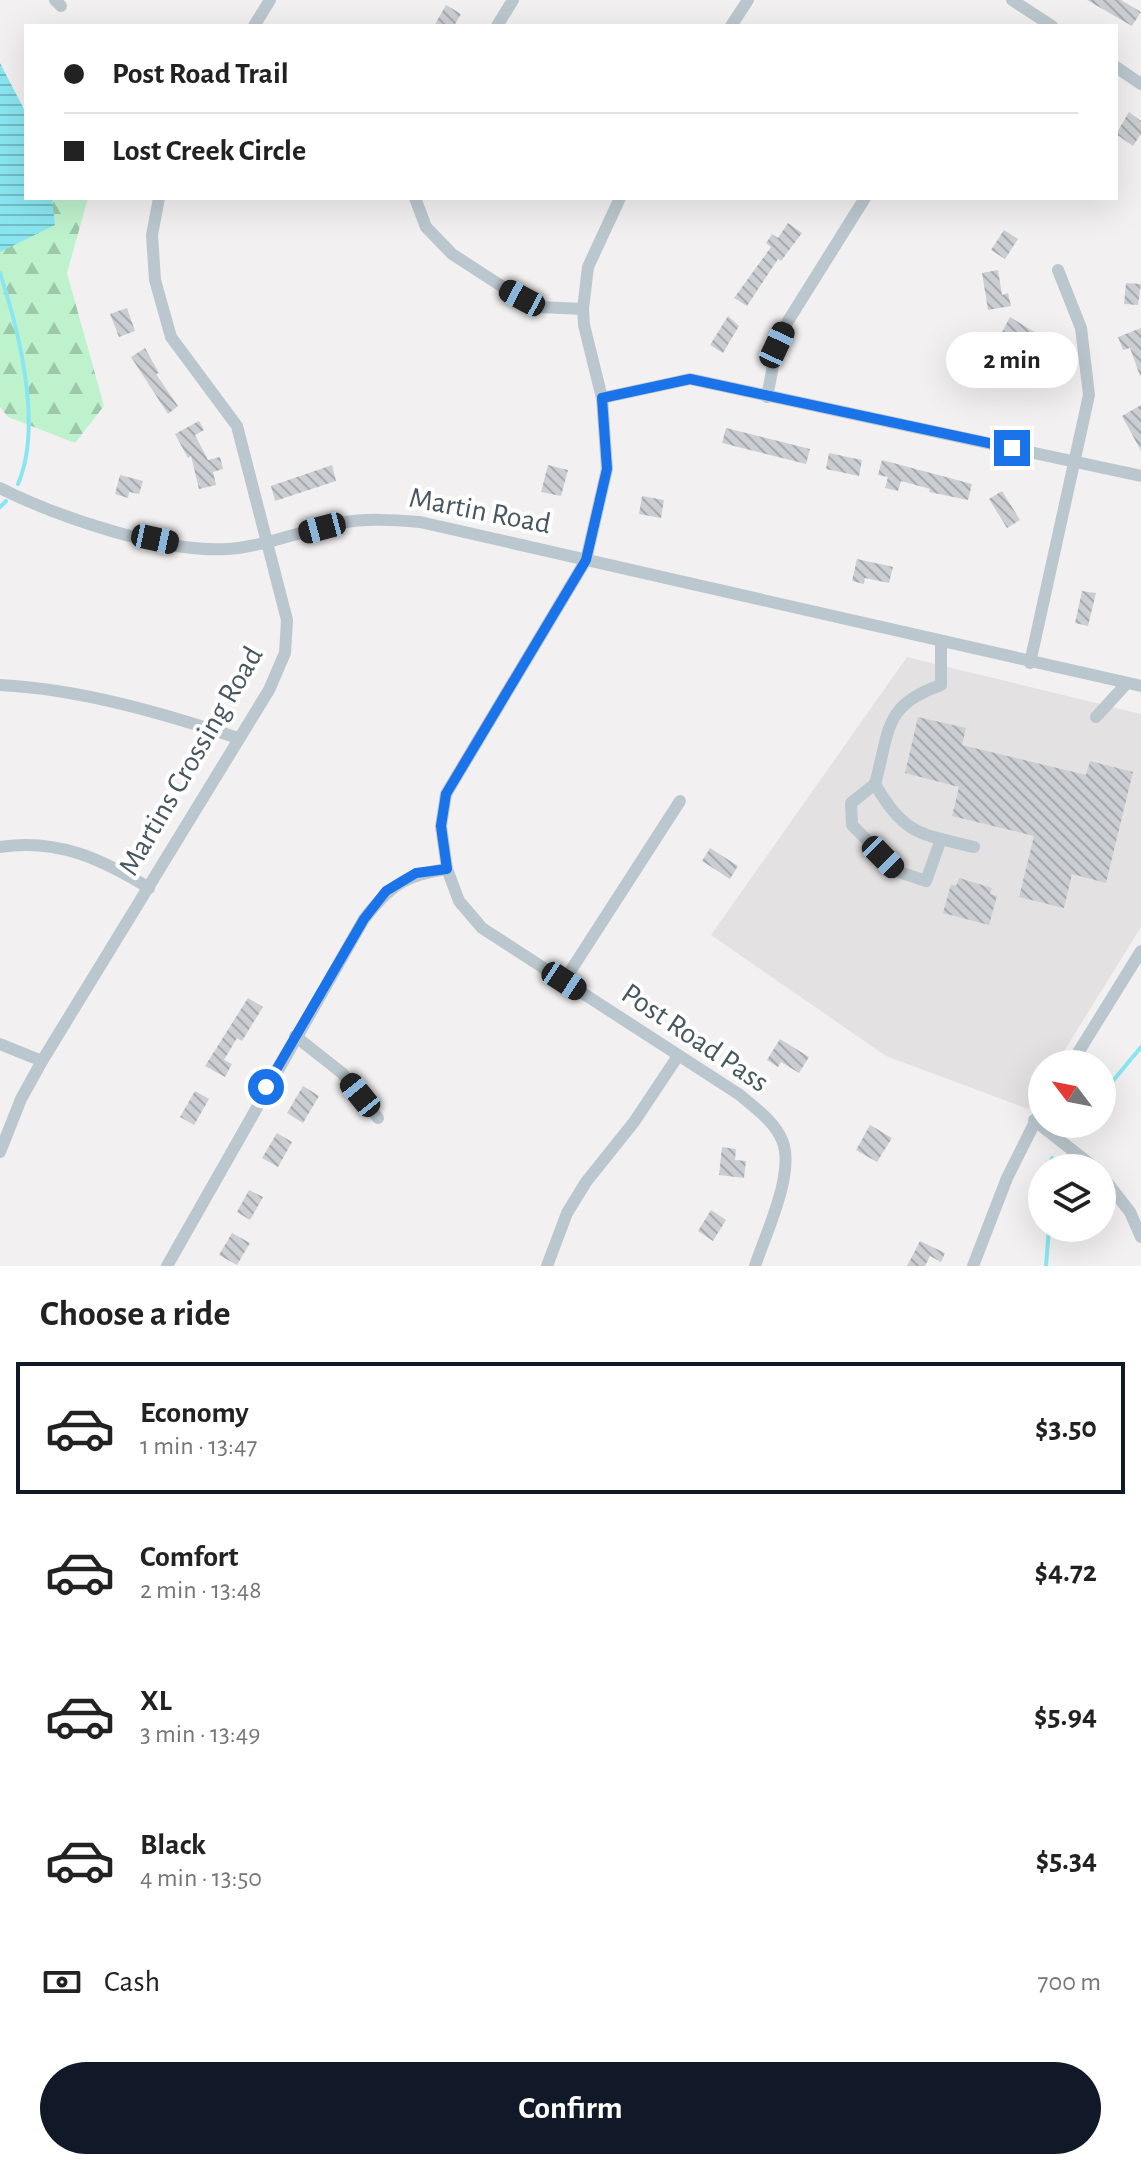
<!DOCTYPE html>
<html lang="en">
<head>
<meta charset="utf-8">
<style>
  :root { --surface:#fff; --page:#f2f2f2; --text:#222; --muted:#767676; --line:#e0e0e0; --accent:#111827 }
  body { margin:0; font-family:"Alegreya Sans",sans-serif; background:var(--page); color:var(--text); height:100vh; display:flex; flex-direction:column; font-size:30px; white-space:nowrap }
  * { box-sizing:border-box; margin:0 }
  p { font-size:26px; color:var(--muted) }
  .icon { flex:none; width:44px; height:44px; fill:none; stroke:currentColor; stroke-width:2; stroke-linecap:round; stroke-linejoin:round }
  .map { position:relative; height:1266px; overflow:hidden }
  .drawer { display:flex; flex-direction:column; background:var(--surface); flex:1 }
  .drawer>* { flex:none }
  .guide { position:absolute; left:24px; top:24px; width:1094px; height:176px; border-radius:0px; box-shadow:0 8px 32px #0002; display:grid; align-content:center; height:176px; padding:0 40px; background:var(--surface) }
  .needle { width:52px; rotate:302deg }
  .controls { position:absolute; left:1028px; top:1050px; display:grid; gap:16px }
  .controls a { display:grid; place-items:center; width:88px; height:88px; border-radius:50%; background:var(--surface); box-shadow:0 8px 32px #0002; font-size:40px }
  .end { position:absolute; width:36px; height:36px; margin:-18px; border:10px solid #1a73e8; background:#fff; box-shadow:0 0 0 4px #fff }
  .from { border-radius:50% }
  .bubble { position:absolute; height:56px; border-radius:28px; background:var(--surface); box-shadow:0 8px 32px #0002; font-size:26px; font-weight:600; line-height:56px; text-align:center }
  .car { position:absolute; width:24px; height:48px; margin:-24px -12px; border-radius:10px; box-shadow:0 0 6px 2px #0007; background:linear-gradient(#222 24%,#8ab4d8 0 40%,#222 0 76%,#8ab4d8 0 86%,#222 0) }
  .guide b { display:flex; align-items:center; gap:28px; height:76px; font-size:30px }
  .guide b+b { border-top:2px solid var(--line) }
  .guide i { width:20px; height:20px; background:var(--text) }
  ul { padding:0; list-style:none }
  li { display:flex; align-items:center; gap:24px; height:132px; margin:0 16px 12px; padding:0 24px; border:4px solid transparent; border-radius:0px }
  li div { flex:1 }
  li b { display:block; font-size:30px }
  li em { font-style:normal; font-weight:600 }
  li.current { border-color:var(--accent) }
  li>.icon { width:72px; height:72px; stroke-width:1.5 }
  h2 { padding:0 40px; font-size:36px; line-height:96px }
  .pay { display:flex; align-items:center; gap:20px; height:88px; padding:0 40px; font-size:30px }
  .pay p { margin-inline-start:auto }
  .cta { display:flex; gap:16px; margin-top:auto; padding:16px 40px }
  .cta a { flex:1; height:92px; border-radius:48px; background:var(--accent); color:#fff; font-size:32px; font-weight:600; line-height:92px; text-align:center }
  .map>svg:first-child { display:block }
  .education { fill:#e4e1e3 }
  .forest { fill:url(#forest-firs) }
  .water { fill:url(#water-rules) }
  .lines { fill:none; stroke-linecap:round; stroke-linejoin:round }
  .stream { stroke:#89e6f1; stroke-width:4 }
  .building { fill:url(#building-back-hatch) }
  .minor { stroke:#bbc7ce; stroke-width:12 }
  .route { stroke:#1a73e8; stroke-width:10 }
  .labels { text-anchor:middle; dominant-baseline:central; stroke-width:8; stroke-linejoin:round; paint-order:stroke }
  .street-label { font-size:30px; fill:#47565f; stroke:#fff }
</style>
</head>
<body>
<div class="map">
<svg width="1141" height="1266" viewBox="0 0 1141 1266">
  <defs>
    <pattern id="forest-firs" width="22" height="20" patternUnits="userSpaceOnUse" patternTransform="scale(2)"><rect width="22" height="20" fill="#bef2cc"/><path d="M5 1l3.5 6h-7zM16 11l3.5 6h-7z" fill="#9cc7a9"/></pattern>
    <pattern id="water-rules" width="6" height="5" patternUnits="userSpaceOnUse" patternTransform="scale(2)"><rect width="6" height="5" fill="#89e6f1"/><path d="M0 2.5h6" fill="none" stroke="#72bdc6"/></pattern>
    <pattern id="building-back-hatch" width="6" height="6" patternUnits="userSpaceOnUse" patternTransform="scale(2)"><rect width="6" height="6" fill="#caced3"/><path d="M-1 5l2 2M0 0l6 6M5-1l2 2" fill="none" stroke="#a6aaae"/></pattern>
  </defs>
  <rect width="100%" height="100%" fill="#f3f0f1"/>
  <!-- education -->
  <path class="education" d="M907 657 1141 714V927L1056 1064H1042V1086L1028 1109 886 1056 711 935Z"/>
  <!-- forest -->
  <path class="forest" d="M0 71 26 198H88L67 273 104 406 75 443 8 417 0 407Z"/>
  <!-- water -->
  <path class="water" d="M0 63 26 113V198H52L55 225 0 252Z"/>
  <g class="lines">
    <!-- stream -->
    <g class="stream">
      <path d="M0 273C19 331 43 426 18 484"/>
      <path d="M0 507 6 501"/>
      <path d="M1102 1094 1141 1047"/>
      <path d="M1068 1132 1075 1124"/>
      <path d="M1048 1168 1052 1158"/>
      <path d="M1046 1266 1049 1228"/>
    </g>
  </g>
  <!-- building -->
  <g class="building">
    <path d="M1087 0H1121L1141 12 1132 26Z"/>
    <path d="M446 5 461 14 454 26H434Z"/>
    <path d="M1129 112 1141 121V134L1133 146 1116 134Z"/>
    <path d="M788 223 802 233 781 261 778 259 747 306 734 298 771 247 766 243 772 234 778 238Z"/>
    <path d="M1004 230 1018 239 1005 259 991 250Z"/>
    <path d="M998 270 1002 295 1008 293 1011 306 988 310 982 273Z"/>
    <path d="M1126 283 1141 284 1138 305 1124 304Z"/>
    <path d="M127 308 135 331 119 337 110 314Z"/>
    <path d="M728 316 739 326 723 353 710 345Z"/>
    <path d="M1010 317 1041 336 1030 354 1000 336Z"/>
    <path d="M1141 328V376H1140L1130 348 1123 350 1118 337Z"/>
    <path d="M145 348 159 373 156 374 178 406 168 414 131 357Z"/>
    <path d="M1141 405V451L1122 416Z"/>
    <path d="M199 421 204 430 195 435 208 460 220 457 223 469 213 472 216 485 199 489 191 456 188 458 175 434Z"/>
    <path d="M726 428 810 449 806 464 722 443Z"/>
    <path d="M829 453 862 460 859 476 826 469Z"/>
    <path d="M882 460 972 484 968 500 929 492 930 489 901 481 898 491 885 488 888 477 878 475Z"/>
    <path d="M332 465 336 481 275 501 271 486Z"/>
    <path d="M548 465 568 470 561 496 541 492Z"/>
    <path d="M120 475 143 481 139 494 129 492 128 498 115 494Z"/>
    <path d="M1002 491 1020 520 1007 528 989 499Z"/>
    <path d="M642 496 664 500 661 518 639 514Z"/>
    <path d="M857 559 893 567 889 583 865 578 864 584 852 581Z"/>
    <path d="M1082 591 1096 593 1088 626 1075 623Z"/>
    <path d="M918 717 966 728 962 745 1086 775 1090 761 1133 772 1106 883 1072 874 1064 908 1019 897 1034 836 952 816 959 787 905 773Z"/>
    <path d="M710 848 738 866 730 879 702 861Z"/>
    <path d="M959 878 992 888 990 894 997 896 989 925 943 913 951 884 956 886Z"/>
    <path d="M248 998 263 1007 242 1041 237 1038 224 1060 232 1064 225 1077 205 1066Z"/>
    <path d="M780 1039 809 1057 799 1073 781 1062 778 1067 767 1060Z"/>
    <path d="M303 1086 319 1096 303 1123 287 1113Z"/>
    <path d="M195 1091 209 1099 194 1125 180 1117Z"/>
    <path d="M870 1125 892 1138 877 1162 856 1150Z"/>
    <path d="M277 1133 292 1142 278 1167 262 1158Z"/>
    <path d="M722 1147 736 1149 735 1160 746 1161 744 1178 719 1175Z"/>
    <path d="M249 1190 263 1197 250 1220 237 1212Z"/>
    <path d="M711 1210 726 1220 713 1241 698 1231Z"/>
    <path d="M232 1233 250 1243 237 1265 219 1255Z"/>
    <path d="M920 1241 945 1253 941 1262 930 1256 925 1266H907Z"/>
  </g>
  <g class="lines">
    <!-- minor -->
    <g class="minor">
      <path d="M55 0 61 6"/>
      <path d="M1012 0 1052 26"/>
      <path d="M254 26 270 0"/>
      <path d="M497 26 513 0"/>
      <path d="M731 26 748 0"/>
      <path d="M1116 67 1141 84"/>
      <path d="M415 198 426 227 452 254 506 289 539 307 583 309"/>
      <path d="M620 198 588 267 583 309 584 325 602 398 607 469 586 560 446 794 441 826 447 869 459 901 482 928 740 1095C756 1109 774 1121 782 1140 796 1172 765 1235 755 1266"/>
      <path d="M767 397 777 345 788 321 865 198"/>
      <path d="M602 398 690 379 1141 476"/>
      <path d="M0 488C58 517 163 553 228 549 267 546 303 530 341 523 366 518 394 520 420 522L1141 686"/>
      <path d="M941 643V685C883 705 890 730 875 784 904 835 920 834 974 847"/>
      <path d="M1030 663 1089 395 1081 328 1058 270"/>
      <path d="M0 685C80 689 162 713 238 738"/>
      <path d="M1096 717 1127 683"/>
      <path d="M875 784 851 803 852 825 899 872 926 881 941 839"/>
      <path d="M0 847C57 838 102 859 149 888"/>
      <path d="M564 981 680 801"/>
      <path d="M295 1036 342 1073 378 1118"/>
      <path d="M0 1044 42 1061"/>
      <path d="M1071 1064 1141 951"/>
      <path d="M1034 1120 1095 1168"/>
      <path d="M0 1152 21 1099 42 1061 269 690 285 653 287 620 237 426 171 337 155 280 152 235 159 198"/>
      <path d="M1102 1176 1130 1212 1141 1237"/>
      <path d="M167 1266 364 919C390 886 404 875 447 869"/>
      <path d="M547 1266 567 1213 586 1182 634 1122 678 1056"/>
      <path d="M973 1266 1007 1178 1042 1108"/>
    </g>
  </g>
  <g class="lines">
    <!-- route -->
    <path class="route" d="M266 1087 364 919 386 891 416 873 447 869 441 826 446 794 586 560 607 469 602 398 690 379 1012 448"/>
  </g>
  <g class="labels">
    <!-- street labels -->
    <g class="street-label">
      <text transform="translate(480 511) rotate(11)">Martin Road</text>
      <text transform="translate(191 761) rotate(-60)">Martins Crossing Road</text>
      <text transform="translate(695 1038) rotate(34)">Post Road Pass</text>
    </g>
  </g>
</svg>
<div class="controls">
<a><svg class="needle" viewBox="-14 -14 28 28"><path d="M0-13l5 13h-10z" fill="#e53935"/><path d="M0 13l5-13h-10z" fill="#767676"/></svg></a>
<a><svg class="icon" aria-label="layers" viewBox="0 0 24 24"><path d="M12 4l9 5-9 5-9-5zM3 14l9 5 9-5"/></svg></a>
</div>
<i class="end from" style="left:266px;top:1087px"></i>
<i class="end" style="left:1012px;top:448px"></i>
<div class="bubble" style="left:946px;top:332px;width:132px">2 min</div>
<i class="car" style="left:522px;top:298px;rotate:298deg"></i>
<i class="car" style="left:777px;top:345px;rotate:25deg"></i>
<i class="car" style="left:322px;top:528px;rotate:255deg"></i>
<i class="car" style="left:155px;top:539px;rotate:102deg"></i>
<i class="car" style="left:883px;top:857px;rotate:135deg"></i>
<i class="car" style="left:564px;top:981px;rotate:123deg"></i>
<i class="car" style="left:360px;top:1095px;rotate:321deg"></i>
<div class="guide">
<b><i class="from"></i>Post Road Trail</b>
<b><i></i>Lost Creek Circle</b>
</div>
</div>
<section class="drawer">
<h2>Choose a ride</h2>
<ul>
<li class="current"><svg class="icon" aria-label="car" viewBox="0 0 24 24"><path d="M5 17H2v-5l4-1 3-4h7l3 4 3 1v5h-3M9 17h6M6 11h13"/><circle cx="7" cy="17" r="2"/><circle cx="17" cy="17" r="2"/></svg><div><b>Economy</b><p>1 min · 13:47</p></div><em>$3.50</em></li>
<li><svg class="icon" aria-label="car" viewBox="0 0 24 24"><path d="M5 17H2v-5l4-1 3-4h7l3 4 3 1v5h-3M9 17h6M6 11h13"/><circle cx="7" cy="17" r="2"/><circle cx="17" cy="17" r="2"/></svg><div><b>Comfort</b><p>2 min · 13:48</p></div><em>$4.72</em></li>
<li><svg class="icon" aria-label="car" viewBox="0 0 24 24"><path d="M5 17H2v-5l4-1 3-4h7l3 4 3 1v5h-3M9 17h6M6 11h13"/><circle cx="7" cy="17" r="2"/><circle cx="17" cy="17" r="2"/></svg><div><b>XL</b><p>3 min · 13:49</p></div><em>$5.94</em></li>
<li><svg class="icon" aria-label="car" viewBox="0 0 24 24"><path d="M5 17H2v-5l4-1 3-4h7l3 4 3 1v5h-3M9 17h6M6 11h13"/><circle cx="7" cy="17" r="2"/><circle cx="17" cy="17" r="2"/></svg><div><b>Black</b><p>4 min · 13:50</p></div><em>$5.34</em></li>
</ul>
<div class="pay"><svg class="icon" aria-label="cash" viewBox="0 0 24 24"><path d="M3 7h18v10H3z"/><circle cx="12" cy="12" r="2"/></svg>Cash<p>700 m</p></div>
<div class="cta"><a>Confirm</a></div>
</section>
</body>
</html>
